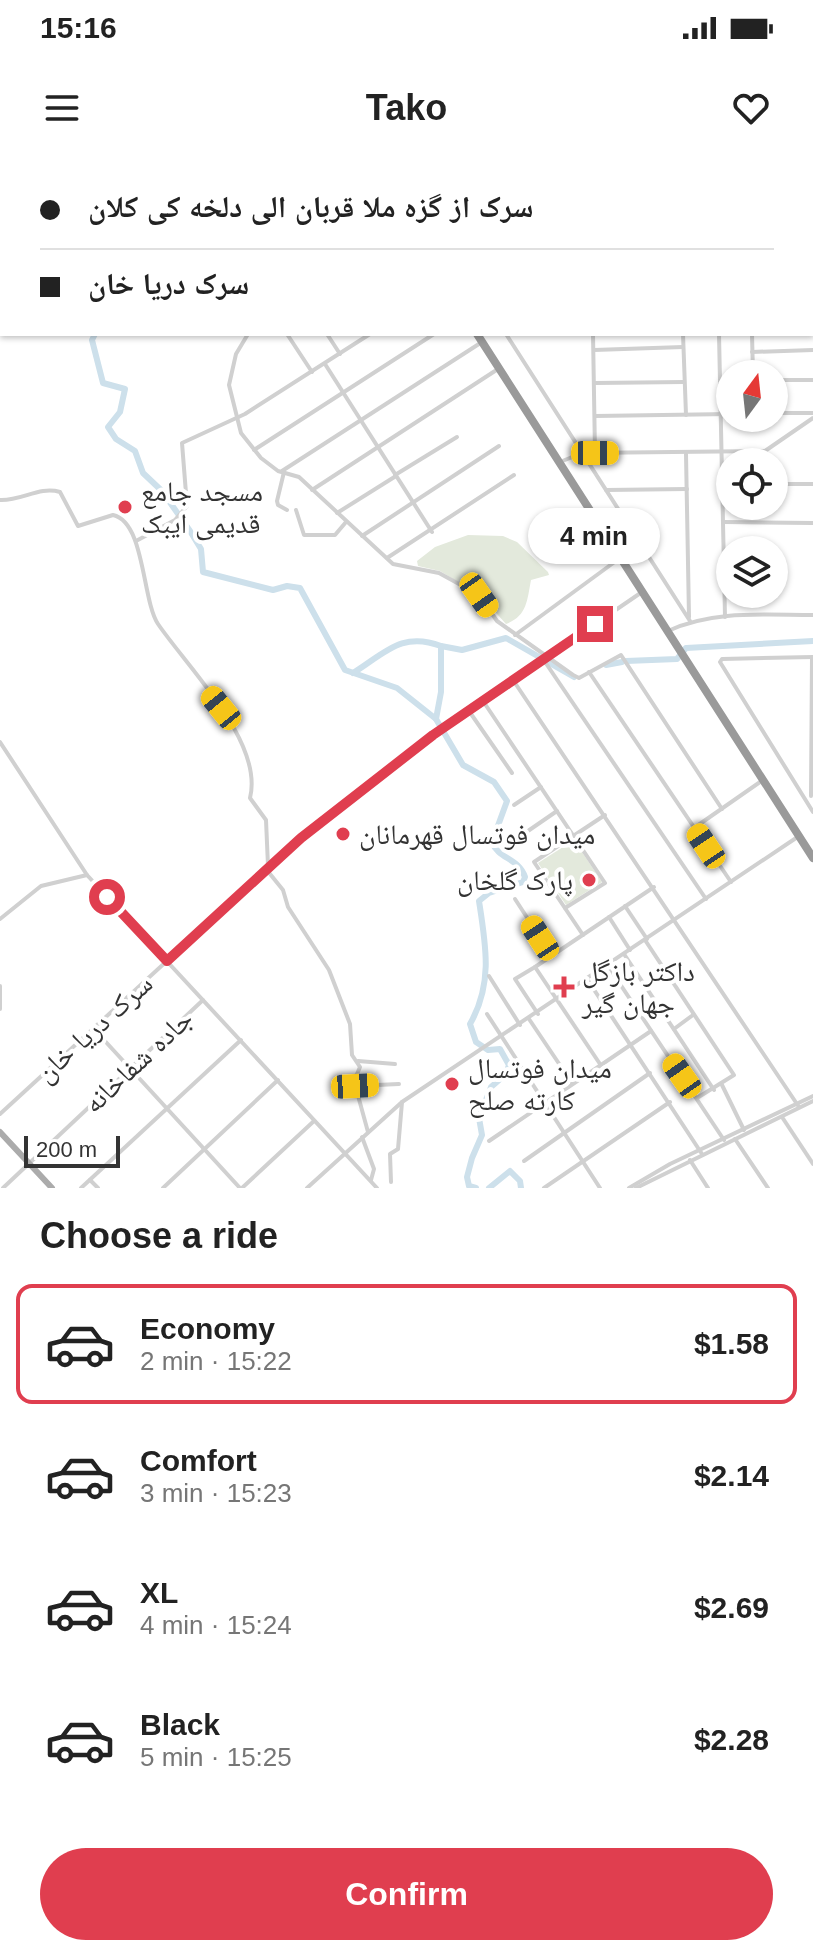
<!DOCTYPE html>
<html lang="en">
<head>
<meta charset="utf-8">
<style>
  :root { --surface:#fff; --page:#f6f6f6; --text:#222; --muted:#767676; --line:#e0e0e0; --accent:#e03e4f }
  body { margin:0; font-family:Helvetica,"Noto Naskh Arabic",sans-serif; background:var(--page); color:var(--text); height:100vh; display:flex; flex-direction:column; font-size:30px; white-space:nowrap }
  * { box-sizing:border-box; margin:0 }
  p { font-size:26px; color:var(--muted) }
  .icon { flex:none; width:44px; height:44px; fill:none; stroke:currentColor; stroke-width:2; stroke-linecap:round; stroke-linejoin:round }
  .map { position:relative; height:1028px; overflow:hidden }
  .details { display:flex; flex-direction:column; background:var(--surface); flex:1 }
  .details>* { flex:none }
  .banner { position:absolute; left:0px; top:0px; width:814px; height:176px; box-shadow:0 2px 6px #0004; display:grid; align-content:center; height:176px; padding:0 40px; background:var(--surface) }
  .needle { width:52px; rotate:15deg }
  .controls { position:absolute; left:716px; top:200px; display:grid; gap:16px }
  .controls a { display:grid; place-items:center; width:72px; height:72px; border-radius:50%; background:var(--surface); box-shadow:0 2px 6px #0004; font-size:40px }
  .scale { position:absolute; left:24px; bottom:20px; width:96px; box-sizing:border-box; padding-left:8px; border:4px solid #333; border-top:0; font-size:22px; line-height:28px; white-space:nowrap; color:#333; -webkit-text-stroke:6px #fff; paint-order:stroke }
  .end { position:absolute; width:36px; height:36px; margin:-18px; border:10px solid #e03e4f; background:#fff; box-shadow:0 0 0 4px #fff }
  .from { border-radius:50% }
  .bubble { position:absolute; height:56px; border-radius:28px; background:var(--surface); box-shadow:0 2px 6px #0004; font-size:26px; font-weight:600; line-height:56px; text-align:center }
  .car { position:absolute; width:24px; height:48px; margin:-24px -12px; border-radius:10px; box-shadow:0 0 6px 2px #0007; background:linear-gradient(#f5c518 24%,#345 0 40%,#f5c518 0 76%,#345 0 86%,#f5c518 0) }
  .banner b { display:flex; align-items:center; gap:28px; height:76px; font-size:30px }
  .banner b+b { border-top:2px solid var(--line) }
  .banner i { width:20px; height:20px; background:var(--text) }
  ul { padding:0; list-style:none }
  li { display:flex; align-items:center; gap:24px; height:120px; margin:0 16px 12px; padding:0 24px; border:4px solid transparent; border-radius:16px }
  li div { flex:1 }
  li b { display:block; font-size:30px }
  li em { font-style:normal; font-weight:600 }
  li.current { border-color:var(--accent) }
  li>.icon { width:72px; height:72px; stroke-width:1.5 }
  h2 { padding:0 40px; font-size:36px; line-height:96px }
  .button { display:flex; gap:16px; margin-top:auto; padding:16px 40px }
  .button a { flex:1; height:92px; border-radius:48px; background:var(--accent); color:#fff; font-size:32px; font-weight:600; line-height:92px; text-align:center }
  .status { display:flex; justify-content:space-between; align-items:center; height:56px; padding:0 40px; background:var(--surface); direction:ltr }
  .status svg { height:22px; fill:currentColor }
  header { display:flex; justify-content:space-between; align-items:center; height:104px; padding:0 40px; background:var(--surface); font-size:36px; font-weight:600 }
  .map>svg:first-child { display:block }
  .green { fill:#e3e9dc }
  .lines { fill:none; stroke-linecap:round; stroke-linejoin:round }
  .river { stroke:#cde0eb; stroke-width:6 }
  .minor { stroke:#d0d0d0; stroke-width:4 }
  .major { stroke:#ababab; stroke-width:6 }
  .highway { stroke:#9a9a9a; stroke-width:8 }
  .route { stroke:#e03e4f; stroke-width:10 }
  .poi-dot { fill:#e03e4f; stroke:#fff; stroke-width:3 }
  .labels { text-anchor:middle; dominant-baseline:central; stroke-width:8; stroke-linejoin:round; paint-order:stroke }
  .poi-label { font-size:28px; fill:#333; stroke:#fff; text-anchor:start }
  .street-label { font-size:28px; fill:#333; stroke:#fff }
</style>
</head>
<body>
<div class="status"><b>15:16</b><svg viewBox="0 0 49 12"><path d="M0 12V9h3v3zM5 12V6h3v6zM10 12V3h3v9zM15 12V0h3v12zM26 1h20v11H26zM47 4h2v5h-2z"/></svg></div>
<header><svg class="icon" aria-label="menu" viewBox="0 0 24 24"><path d="M4 6h16M4 12h16M4 18h16"/></svg>Tako<svg class="icon" aria-label="heart" viewBox="0 0 24 24"><path d="M12 20l-8-8c-3-5 5-10 8-4 3-6 11-1 8 4z"/></svg></header>
<div class="map">
<svg width="813" height="1028" viewBox="0 0 813 1028">
  <rect width="100%" height="100%" fill="#fff"/>
  <!-- green -->
  <g class="green">
    <path d="M468 375 503 376 517 382 548 412 549 415 531 420C527 441 527 456 506 464L480 435 440 411 418 406 417 401 435 387Z"/>
    <path d="M574 680 602 722 566 745 538 703Z"/>
  </g>
  <g class="lines">
    <!-- river -->
    <g class="river">
      <path d="M56 0V2"/>
      <path d="M95 174 92 180 103 223 125 229 120 252 108 267 116 279 135 291 143 313 162 331 190 371 201 389 203 412 273 430 287 426 300 428 345 510 397 528 436 559 463 605 494 622 507 641 492 682C498 699 519 698 525 717L523 722 489 733 479 741C486 786 493 824 470 864L476 882 488 890 500 889 509 905 506 914 491 927 479 958 482 975 472 998 467 1017 469 1026 476 1028"/>
      <path d="M441 486 462 490 506 478 541 498"/>
      <path d="M546 501 574 517"/>
      <path d="M626 501 677 499 686 488 813 481"/>
      <path d="M606 505 622 502"/>
      <path d="M353 513C385 493 402 471 441 486V532L436 559"/>
      <path d="M489 1028 510 1011 520 1021 521 1028"/>
    </g>
    <!-- minor -->
    <g class="minor">
      <path d="M498 0 500 2"/>
      <path d="M535 0 536 2"/>
      <path d="M572 0 573 2"/>
      <path d="M786 0V2"/>
      <path d="M463 1V2"/>
      <path d="M591 2 592 0"/>
      <path d="M812 96H813"/>
      <path d="M812 124H813"/>
      <path d="M812 161H813"/>
      <path d="M248 174 236 194 229 225 241 273 261 298 278 311 299 317 393 404 439 413 479 435 497 461 573 515 579 518 621 495 722 649"/>
      <path d="M287 174 312 212"/>
      <path d="M327 174 340 194"/>
      <path d="M506 174 690 461"/>
      <path d="M593 174 595 293"/>
      <path d="M683 174 686 255"/>
      <path d="M719 174 725 457"/>
      <path d="M752 174 753 214"/>
      <path d="M594 190 683 187"/>
      <path d="M752 192 813 190"/>
      <path d="M325 204 432 372"/>
      <path d="M774 220H813"/>
      <path d="M595 223 684 222"/>
      <path d="M774 253H813"/>
      <path d="M595 256 730 254"/>
      <path d="M254 290 434 174"/>
      <path d="M686 294 689 457"/>
      <path d="M560 302 582 293 765 291 813 258"/>
      <path d="M282 311 482 182"/>
      <path d="M284 312 277 341 278 345 287 350"/>
      <path d="M395 315 457 277"/>
      <path d="M774 324H813"/>
      <path d="M312 330 498 209"/>
      <path d="M606 330 687 329"/>
      <path d="M0 340C22 341 39 326 60 332L78 366 113 355C145 362 142 440 158 464 188 508 264 582 250 638L266 660 268 706"/>
      <path d="M296 350 304 375H335L346 362"/>
      <path d="M337 353 396 316"/>
      <path d="M723 362 813 363"/>
      <path d="M362 376 499 286"/>
      <path d="M136 381 175 360 187 346 182 283 245 254 370 174"/>
      <path d="M387 398 514 315"/>
      <path d="M668 471C713 450 764 455 813 455"/>
      <path d="M515 475 620 398"/>
      <path d="M813 497 722 499 720 502 813 652"/>
      <path d="M543 499 706 739"/>
      <path d="M589 512 731 722"/>
      <path d="M513 520 799 947"/>
      <path d="M483 541 605 723 565 748"/>
      <path d="M469 551 512 613"/>
      <path d="M0 582 87 715 377 1028"/>
      <path d="M811 636 812 497"/>
      <path d="M514 645 541 627"/>
      <path d="M694 668 763 620"/>
      <path d="M509 684 557 651"/>
      <path d="M266 709 283 730 288 747 329 810 350 864 352 895 360 907 354 921 368 972"/>
      <path d="M515 739 552 796"/>
      <path d="M625 746 647 779"/>
      <path d="M609 757 630 790"/>
      <path d="M0 759 41 726 87 715"/>
      <path d="M583 775 534 702 605 655"/>
      <path d="M645 780 734 915 697 938"/>
      <path d="M624 794 714 930"/>
      <path d="M608 806 724 980"/>
      <path d="M535 807 654 727"/>
      <path d="M489 816 520 865"/>
      <path d="M587 819 702 994"/>
      <path d="M0 826V849"/>
      <path d="M487 854 600 1028"/>
      <path d="M538 854 515 819 535 807 600 904"/>
      <path d="M529 859 572 923"/>
      <path d="M93 868 240 1028"/>
      <path d="M674 869 693 855"/>
      <path d="M358 901 395 904"/>
      <path d="M722 925 744 970"/>
      <path d="M355 926 399 924"/>
      <path d="M0 954 301 678 433 575 642 432"/>
      <path d="M782 957 813 1004"/>
      <path d="M362 977 374 1009 371 1020"/>
      <path d="M735 979 768 1028"/>
      <path d="M489 981 651 871"/>
      <path d="M690 1000 708 1028"/>
      <path d="M524 1001 650 913"/>
      <path d="M90 1020 98 1028"/>
      <path d="M391 1022 390 994 398 989 402 942"/>
      <path d="M3 1028 203 840"/>
      <path d="M81 1028 241 880"/>
      <path d="M163 1028 278 920"/>
      <path d="M242 1028 314 961"/>
      <path d="M307 1028 402 942 799 676"/>
      <path d="M544 1028 670 942"/>
      <path d="M629 1028 670 1004 813 936"/>
      <path d="M636 1028 813 941"/>
    </g>
    <!-- major -->
    <path class="major" d="M0 972 52 1028"/>
    <!-- highway -->
    <g class="highway">
      <path d="M366 0 367 2"/>
      <path d="M477 174 813 698"/>
    </g>
  </g>
  <g class="lines">
    <!-- route -->
    <path class="route" d="M107 737 167 801 301 678 433 575 595 464"/>
  </g>
  <!-- markers -->
  <g class="poi-dot">
    <circle cx="125" cy="347" r="8"/>
    <circle cx="343" cy="674" r="8"/>
    <circle cx="589" cy="720" r="8"/>
    <path d="M560 815h8v8h8v8h-8v8h-8v-8h-8v-8h8z"/>
    <circle cx="452" cy="924" r="8"/>
  </g>
  <g class="labels">
    <!-- poi labels -->
    <g class="poi-label">
      <text x="141" y="331">مسجد جامع<tspan x="141" dy="32">قدیمی ایبک</tspan></text>
      <text x="359" y="674">میدان فوتسال قهرمانان</text>
      <text x="573" y="720" text-anchor="end">پارک گلخان</text>
      <text x="582" y="811">داکتر بازگل<tspan x="582" dy="32">جهان گیر</tspan></text>
      <text x="468" y="908">میدان فوتسال<tspan x="468" dy="32">کارته صلح</tspan></text>
    </g>
    <!-- street labels -->
    <g class="street-label">
      <text transform="translate(94 868) rotate(-42)">سرک دریا خان</text>
      <text transform="translate(138 901) rotate(-43)">جاده شفاخانه</text>
    </g>
  </g>
</svg>
<div class="controls">
<a><svg class="needle" viewBox="-14 -14 28 28"><path d="M0-13l5 13h-10z" fill="#e53935"/><path d="M0 13l5-13h-10z" fill="#767676"/></svg></a>
<a><svg class="icon" aria-label="locate" viewBox="0 0 24 24"><circle cx="12" cy="12" r="6"/><path d="M12 2v4M12 18v4M2 12h4M18 12h4"/></svg></a>
<a><svg class="icon" aria-label="layers" viewBox="0 0 24 24"><path d="M12 4l9 5-9 5-9-5zM3 14l9 5 9-5"/></svg></a>
</div>
<div class="scale">200 m</div>
<i class="end from" style="left:107px;top:737px"></i>
<i class="end" style="left:595px;top:464px"></i>
<div class="bubble" style="left:528px;top:348px;width:132px">4 min</div>
<i class="car" style="left:595px;top:293px;rotate:90deg"></i>
<i class="car" style="left:479px;top:435px;rotate:145deg"></i>
<i class="car" style="left:221px;top:548px;rotate:321deg"></i>
<i class="car" style="left:706px;top:686px;rotate:326deg"></i>
<i class="car" style="left:540px;top:778px;rotate:327deg"></i>
<i class="car" style="left:682px;top:916px;rotate:325deg"></i>
<i class="car" style="left:355px;top:926px;rotate:87deg"></i>
<div class="banner">
<b><i class="from"></i>سرک از گزه ملا قربان الی دلخه کی کلان</b>
<b><i></i>سرک دریا خان</b>
</div>
</div>
<section class="details">
<h2>Choose a ride</h2>
<ul>
<li class="current"><svg class="icon" aria-label="car" viewBox="0 0 24 24"><path d="M5 17H2v-5l4-1 3-4h7l3 4 3 1v5h-3M9 17h6M6 11h13"/><circle cx="7" cy="17" r="2"/><circle cx="17" cy="17" r="2"/></svg><div><b>Economy</b><p>2 min · 15:22</p></div><em>$1.58</em></li>
<li><svg class="icon" aria-label="car" viewBox="0 0 24 24"><path d="M5 17H2v-5l4-1 3-4h7l3 4 3 1v5h-3M9 17h6M6 11h13"/><circle cx="7" cy="17" r="2"/><circle cx="17" cy="17" r="2"/></svg><div><b>Comfort</b><p>3 min · 15:23</p></div><em>$2.14</em></li>
<li><svg class="icon" aria-label="car" viewBox="0 0 24 24"><path d="M5 17H2v-5l4-1 3-4h7l3 4 3 1v5h-3M9 17h6M6 11h13"/><circle cx="7" cy="17" r="2"/><circle cx="17" cy="17" r="2"/></svg><div><b>XL</b><p>4 min · 15:24</p></div><em>$2.69</em></li>
<li><svg class="icon" aria-label="car" viewBox="0 0 24 24"><path d="M5 17H2v-5l4-1 3-4h7l3 4 3 1v5h-3M9 17h6M6 11h13"/><circle cx="7" cy="17" r="2"/><circle cx="17" cy="17" r="2"/></svg><div><b>Black</b><p>5 min · 15:25</p></div><em>$2.28</em></li>
</ul>
<div class="button"><a>Confirm</a></div>
</section>
</body>
</html>
